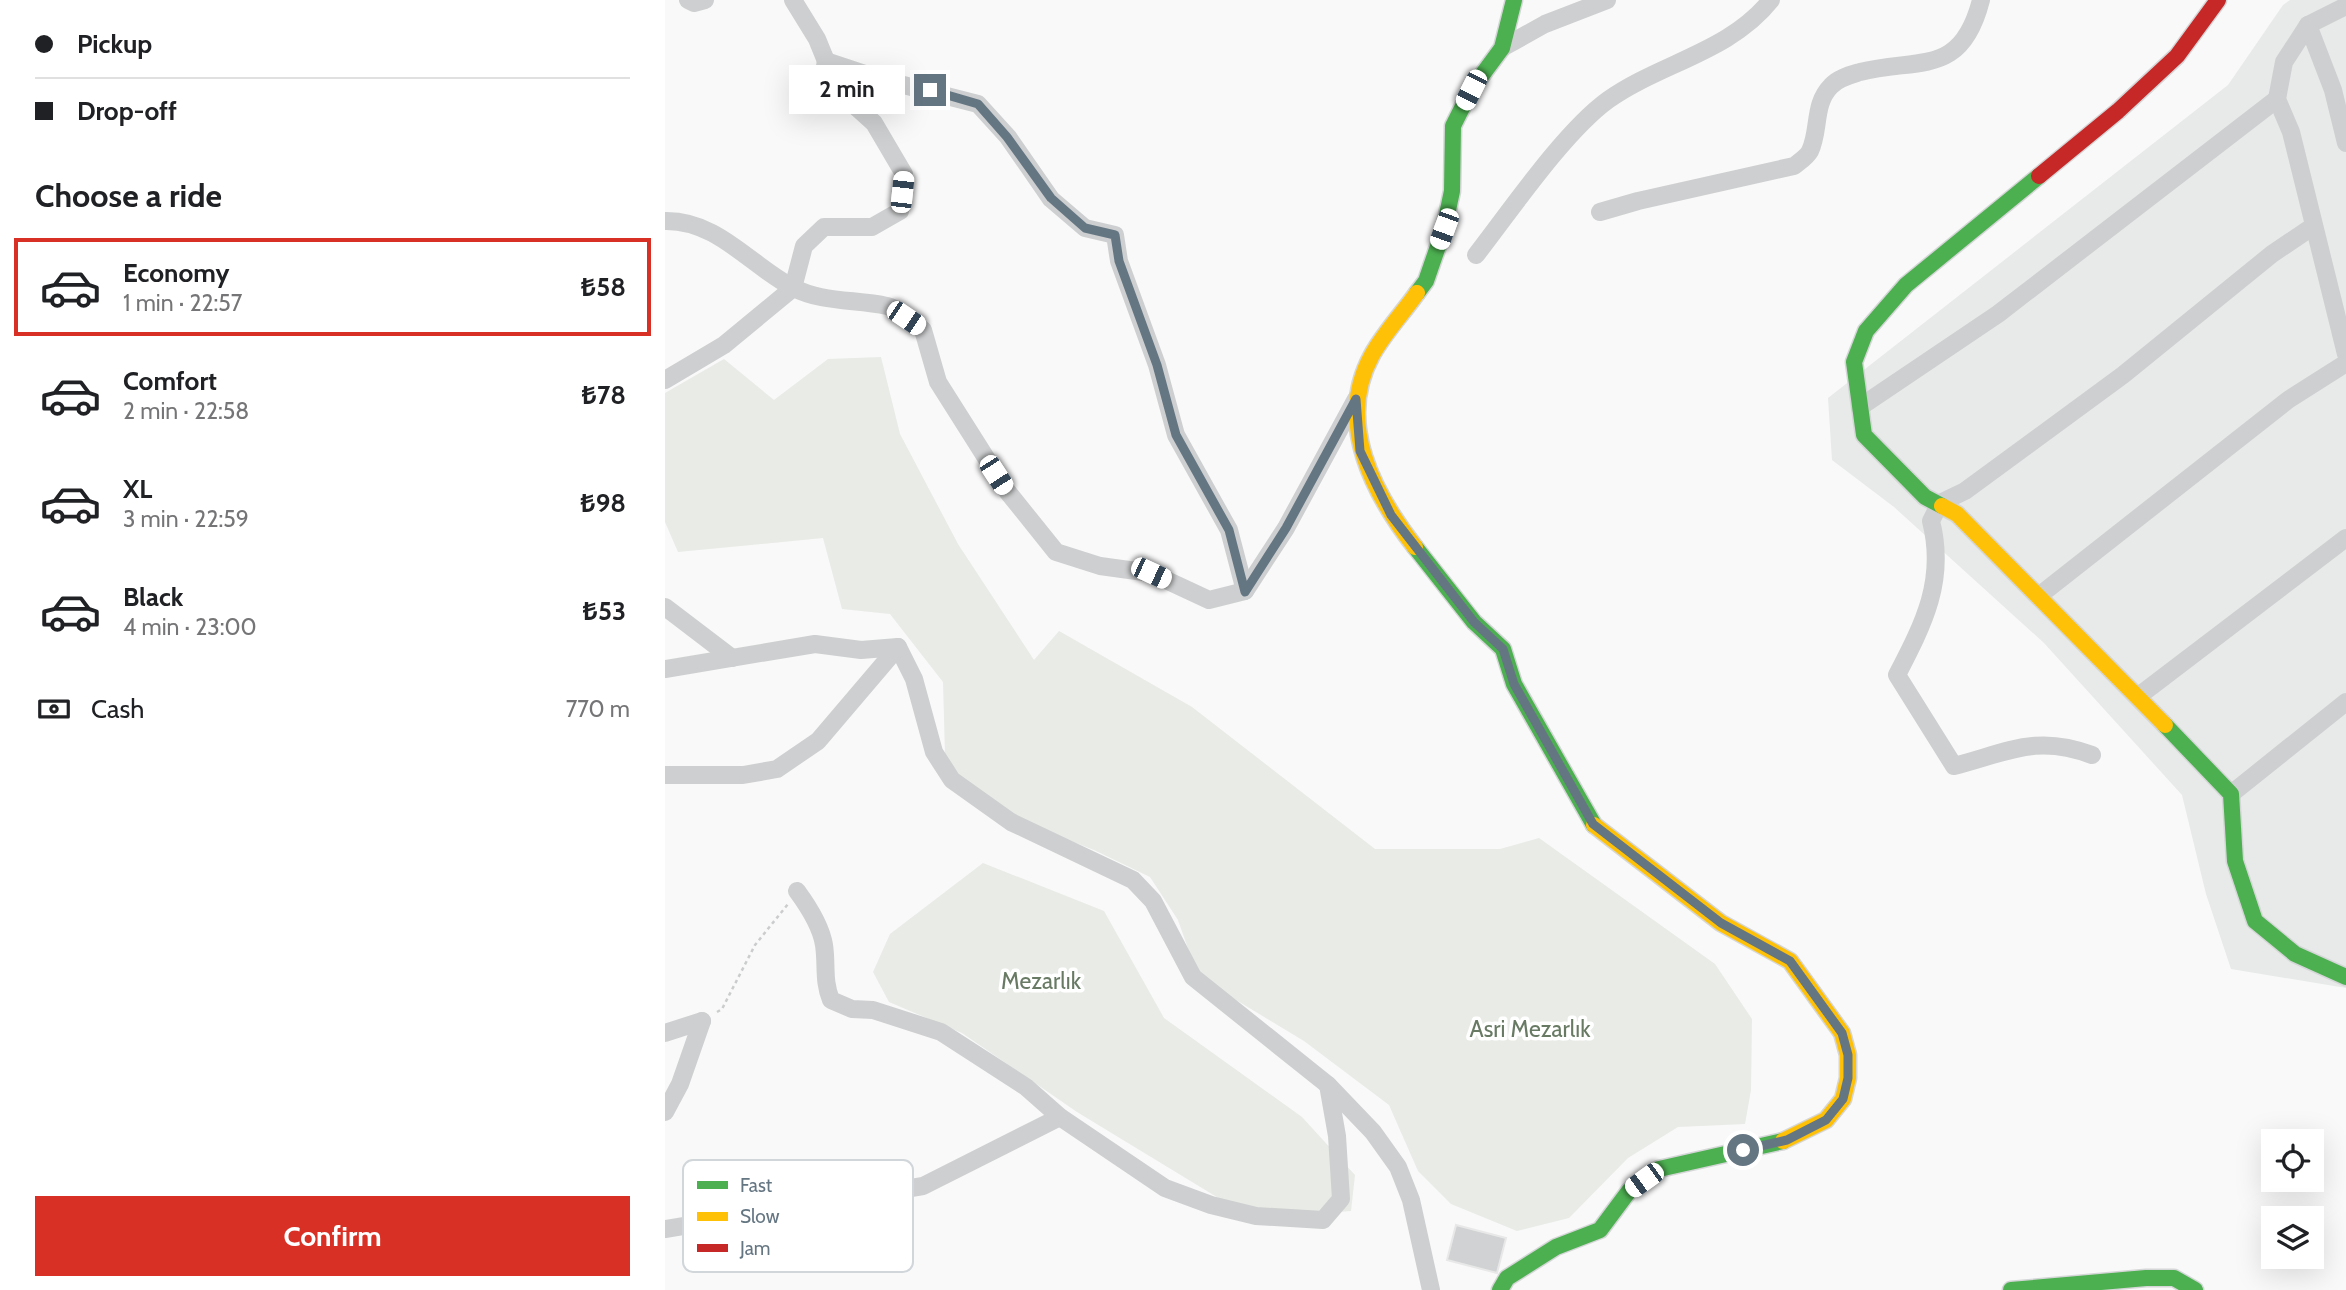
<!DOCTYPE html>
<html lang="en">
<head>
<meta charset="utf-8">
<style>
  :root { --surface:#fff; --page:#f2f2f2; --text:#202124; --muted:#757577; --line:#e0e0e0; --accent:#d93025 }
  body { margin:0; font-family:Cabin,sans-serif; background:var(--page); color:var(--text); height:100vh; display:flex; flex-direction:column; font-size:26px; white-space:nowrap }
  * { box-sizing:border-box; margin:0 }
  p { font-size:23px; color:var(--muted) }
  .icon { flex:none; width:38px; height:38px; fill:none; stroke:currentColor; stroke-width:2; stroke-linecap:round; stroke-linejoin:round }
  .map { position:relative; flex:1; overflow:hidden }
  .panel { display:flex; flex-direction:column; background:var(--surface); width:665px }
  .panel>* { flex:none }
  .guide { display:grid; align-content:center; height:154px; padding:0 35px; background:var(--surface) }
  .controls { position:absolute; left:1596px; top:1129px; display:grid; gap:14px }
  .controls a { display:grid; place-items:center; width:63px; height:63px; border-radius:0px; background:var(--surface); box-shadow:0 7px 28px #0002; font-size:35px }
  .end { position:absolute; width:32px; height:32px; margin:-16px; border:9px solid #657683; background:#fff; box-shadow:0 0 0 4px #fff }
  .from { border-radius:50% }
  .bubble { position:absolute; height:49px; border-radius:0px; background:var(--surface); box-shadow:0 7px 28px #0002; font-size:23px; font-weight:800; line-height:49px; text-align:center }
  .car { position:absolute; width:21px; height:42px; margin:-21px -10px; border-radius:9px; box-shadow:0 0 5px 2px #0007; background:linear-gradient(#fff 24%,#345 0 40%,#fff 0 76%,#345 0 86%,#fff 0) }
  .guide b { display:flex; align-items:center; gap:24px; height:66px; font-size:26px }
  .guide b+b { border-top:2px solid var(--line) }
  .guide i { width:18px; height:18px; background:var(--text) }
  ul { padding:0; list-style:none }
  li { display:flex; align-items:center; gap:21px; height:98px; margin:0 14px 10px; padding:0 21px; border:4px solid transparent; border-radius:0px }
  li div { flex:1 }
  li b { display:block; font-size:26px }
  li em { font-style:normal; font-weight:800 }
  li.current { border-color:var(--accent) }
  li>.icon { width:63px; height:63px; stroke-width:1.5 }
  h2 { padding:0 35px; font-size:32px; line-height:84px }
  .pay { display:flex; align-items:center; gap:18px; height:77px; padding:0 35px; font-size:26px }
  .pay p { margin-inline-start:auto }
  .action { display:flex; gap:14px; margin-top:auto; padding:14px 35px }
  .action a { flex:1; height:80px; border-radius:0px; background:var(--accent); color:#fff; font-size:28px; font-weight:800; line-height:80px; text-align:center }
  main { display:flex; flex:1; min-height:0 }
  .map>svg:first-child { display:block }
  .built { fill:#e8e9e9 }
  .green { fill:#e8ebe6 }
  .building { fill:#d0d2d3; stroke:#e8e8e8; stroke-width:2 }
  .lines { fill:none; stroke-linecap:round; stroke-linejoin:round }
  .fast-casing { stroke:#d5d6d7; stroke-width:19 }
  .slow-casing { stroke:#d5d6d7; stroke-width:19 }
  .jam-casing { stroke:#d5d6d7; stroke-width:19 }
  .path { stroke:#cbcccd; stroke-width:2.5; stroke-dasharray:3.5 3.5; stroke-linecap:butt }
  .street { stroke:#cecfd0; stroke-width:18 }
  .fast { stroke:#4caf50; stroke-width:16 }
  .slow { stroke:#ffc107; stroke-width:16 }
  .jam { stroke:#c62828; stroke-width:16 }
  .route { stroke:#657683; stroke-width:9 }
  .labels { text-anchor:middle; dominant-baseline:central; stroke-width:7; stroke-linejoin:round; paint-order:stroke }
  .park-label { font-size:23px; fill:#687a64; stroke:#fff }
  .key { fill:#fff; stroke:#d1d6da; stroke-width:2 }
  .key-label { font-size:19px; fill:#657683 }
</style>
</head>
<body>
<main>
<section class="panel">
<div class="guide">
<b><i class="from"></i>Pickup</b>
<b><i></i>Drop-off</b>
</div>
<h2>Choose a ride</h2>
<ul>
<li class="current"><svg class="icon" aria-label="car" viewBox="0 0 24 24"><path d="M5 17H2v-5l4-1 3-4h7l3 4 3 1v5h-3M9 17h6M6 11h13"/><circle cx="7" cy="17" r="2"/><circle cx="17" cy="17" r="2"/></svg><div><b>Economy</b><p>1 min · 22:57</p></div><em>₺58</em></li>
<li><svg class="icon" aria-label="car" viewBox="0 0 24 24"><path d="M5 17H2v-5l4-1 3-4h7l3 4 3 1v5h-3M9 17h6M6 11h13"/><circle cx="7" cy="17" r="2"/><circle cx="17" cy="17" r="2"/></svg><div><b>Comfort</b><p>2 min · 22:58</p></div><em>₺78</em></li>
<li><svg class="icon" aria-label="car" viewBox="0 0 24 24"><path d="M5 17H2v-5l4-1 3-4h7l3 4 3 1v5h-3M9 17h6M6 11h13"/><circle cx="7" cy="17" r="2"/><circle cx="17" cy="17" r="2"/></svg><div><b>XL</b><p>3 min · 22:59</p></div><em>₺98</em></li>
<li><svg class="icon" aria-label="car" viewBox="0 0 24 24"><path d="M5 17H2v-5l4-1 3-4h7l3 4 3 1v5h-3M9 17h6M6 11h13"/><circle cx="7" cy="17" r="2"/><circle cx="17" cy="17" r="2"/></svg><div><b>Black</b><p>4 min · 23:00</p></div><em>₺53</em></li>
</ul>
<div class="pay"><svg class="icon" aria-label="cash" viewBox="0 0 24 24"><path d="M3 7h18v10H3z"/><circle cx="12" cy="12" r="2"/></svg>Cash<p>770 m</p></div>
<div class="action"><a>Confirm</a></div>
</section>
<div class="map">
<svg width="1681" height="1290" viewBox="0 0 1681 1290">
  <rect width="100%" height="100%" fill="#f9f9f9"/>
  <!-- built -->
  <path class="built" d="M1625 0H1681V988L1566 969 1541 894 1517 795 1379 643 1229 507 1167 460 1163 398 1563 85 1618 5Z"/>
  <!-- green -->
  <g class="green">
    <path d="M216 357 235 434 293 544 369 660 394 631 527 707 710 849H835L874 838 1050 964 1087 1019 1086 1090 1080 1124 1013 1127 963 1158 904 1218 852 1231 786 1204 753 1171 724 1105 639 1041 533 977 513 920 485 877 429 850 347 818 298 781 280 754 278 682 225 614 177 609 158 538 13 552 0 522V393L59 359 109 400 163 359Z"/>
    <path d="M318 863 439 911 499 1018 637 1117 690 1175 686 1211 630 1215 560 1202 412 1112 297 1033 224 1002 208 972 225 934Z"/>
  </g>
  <!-- building -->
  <path class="building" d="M791 1225 841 1238 832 1273 782 1260Z"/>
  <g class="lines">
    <defs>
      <g id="fast">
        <path d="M752 293 761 281 779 229 787 191 788 126 806 90 837 48 849 0"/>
        <path d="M1277 506 1260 497 1199 435 1189 362 1201 331 1241 285 1374 176"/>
        <path d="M750 547 809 622 838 649 849 684 929 825"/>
        <path d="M1500 725 1566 794 1570 861 1590 921 1630 954 1681 977"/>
        <path d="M835 1290 842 1278 891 1247 935 1230 964 1191 994 1169 1118 1141"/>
        <path d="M1346 1290 1481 1278H1509L1530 1290"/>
      </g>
      <g id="slow">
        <path d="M1277 506 1292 514 1500 725"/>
        <path d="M750 547C708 493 670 422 707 355 719 333 738 313 752 293"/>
        <path d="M929 825 1056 923 1125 961 1177 1033 1183 1055V1078L1178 1099 1161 1120 1118 1141"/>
      </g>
      <path id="jam" d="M1374 176 1453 111 1512 56 1553 0"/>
    </defs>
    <!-- fast casing -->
    <use href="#fast" class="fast-casing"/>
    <!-- slow casing -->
    <use href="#slow" class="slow-casing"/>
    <!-- jam casing -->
    <use href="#jam" class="jam-casing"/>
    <!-- path -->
    <path class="path" d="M52 1012 57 1009 90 945 123 904"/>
    <!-- street -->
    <g class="street">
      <path d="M23 0 29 3 40 0"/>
      <path d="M128 0 152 39 161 61"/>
      <path d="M1681 6 1643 25 1619 62 1612 99 1626 132 1681 354"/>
      <path d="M1643 25 1668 90 1681 143"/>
      <path d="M837 48 880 24 942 0"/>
      <path d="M935 212 973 201 1129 166C1134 162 1142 157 1145 151 1155 130 1148 104 1166 86 1173 78 1185 75 1195 72 1254 57 1296 78 1316 0"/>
      <path d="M0 221C52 220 85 265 127 287 157 303 190 299 222 306 234 309 248 322 258 330L273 382 342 491 391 552 435 566 486 573 544 600 580 591 621 528 691 399"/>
      <path d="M811 255C846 210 899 132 943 100 995 63 1065 52 1106 0"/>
      <path d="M0 380 59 345 128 288 139 246 159 227H207L235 211 239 174 209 123 158 77 161 61 215 79 313 104 343 137 386 199 420 228 450 235 454 261 492 365 511 435 564 530 580 591"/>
      <path d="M1195 407 1333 314 1612 99"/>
      <path d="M1375 595 1623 400 1681 363"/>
      <path d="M0 607 67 658"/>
      <path d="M0 669 150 644 196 650 233 647 249 679 269 752 287 780 346 822 468 880 488 901 528 977 663 1085 708 1132 733 1167 746 1200 766 1290"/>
      <path d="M1475 695 1681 538"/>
      <path d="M1427 755C1372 734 1343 752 1289 766L1232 675C1259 623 1281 580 1266 521L1275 503 1300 491 1458 375 1607 254 1647 227"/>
      <path d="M0 775H78L112 769 153 741 233 647"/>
      <path d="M1566 794 1681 702"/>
      <path d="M132 891C143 906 156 926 159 945 162 964 158 981 166 1000L187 1009 208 1010 276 1032 361 1087 395 1117 500 1188 546 1205 591 1216 658 1220 676 1199 672 1136 663 1085"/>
      <path d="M0 1033 37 1021"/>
      <path d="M0 1112 15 1084 37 1021"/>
      <path d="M0 1229 258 1186 395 1117"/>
    </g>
    <!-- fast -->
    <use href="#fast" class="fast"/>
    <!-- slow -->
    <use href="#slow" class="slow"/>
    <!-- jam -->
    <use href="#jam" class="jam"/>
  </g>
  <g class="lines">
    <!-- route -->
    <path class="route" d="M265 90 313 104 342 137 386 198 420 228 450 235 454 261 492 365 511 435 564 530 580 592 621 528 691 399 695 451 726 515 809 622 838 649 849 684 928 824 1056 923 1125 961 1177 1033 1183 1055V1078L1178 1099 1161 1120 1122 1140 1078 1150"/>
  </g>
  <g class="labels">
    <!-- park labels -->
    <g class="park-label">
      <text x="376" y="981">Mezarlık</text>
      <text x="865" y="1029">Asri Mezarlık</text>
    </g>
  </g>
  <!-- legend -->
  <rect x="18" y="1160" width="230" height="112" rx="10" class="key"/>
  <rect x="32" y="1181" width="31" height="8" fill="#4caf50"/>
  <rect x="32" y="1212" width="31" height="9" fill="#ffc107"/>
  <rect x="32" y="1244" width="31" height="8" fill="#c62828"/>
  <g class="key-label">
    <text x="75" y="1192">Fast</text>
    <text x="75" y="1223">Slow</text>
    <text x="75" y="1255">Jam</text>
  </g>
</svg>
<div class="controls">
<a><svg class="icon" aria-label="locate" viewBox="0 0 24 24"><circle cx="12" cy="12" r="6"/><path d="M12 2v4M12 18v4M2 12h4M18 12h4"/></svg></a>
<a><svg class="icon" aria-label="layers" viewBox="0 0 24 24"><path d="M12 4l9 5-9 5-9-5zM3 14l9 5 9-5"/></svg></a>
</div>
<i class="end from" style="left:1078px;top:1150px"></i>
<i class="end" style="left:265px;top:90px"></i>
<div class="bubble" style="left:124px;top:65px;width:116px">2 min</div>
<i class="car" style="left:806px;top:90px;rotate:207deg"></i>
<i class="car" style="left:237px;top:192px;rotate:6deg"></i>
<i class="car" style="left:779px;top:229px;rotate:200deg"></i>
<i class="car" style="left:241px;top:318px;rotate:124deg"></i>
<i class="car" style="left:331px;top:475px;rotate:147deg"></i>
<i class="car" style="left:486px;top:573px;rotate:115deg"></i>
<i class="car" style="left:979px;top:1180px;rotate:234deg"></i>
</div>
</main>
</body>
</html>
